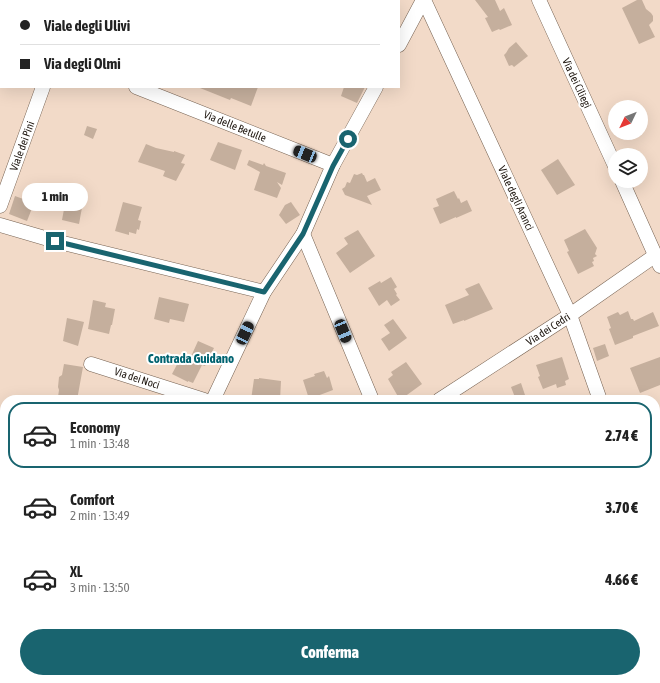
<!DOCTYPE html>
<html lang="it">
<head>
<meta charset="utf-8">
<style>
  :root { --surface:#fff; --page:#f2f2f2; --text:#222; --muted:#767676; --line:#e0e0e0; --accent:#19646f }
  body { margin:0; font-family:"Asap Condensed",sans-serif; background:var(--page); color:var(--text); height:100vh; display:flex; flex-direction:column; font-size:15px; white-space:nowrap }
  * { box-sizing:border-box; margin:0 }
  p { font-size:13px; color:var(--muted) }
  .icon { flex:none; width:22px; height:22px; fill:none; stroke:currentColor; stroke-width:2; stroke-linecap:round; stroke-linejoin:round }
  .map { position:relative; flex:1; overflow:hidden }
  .details { position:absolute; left:0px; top:395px; width:660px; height:288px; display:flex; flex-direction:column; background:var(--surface); border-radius:16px 16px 0 0; box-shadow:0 4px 16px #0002 }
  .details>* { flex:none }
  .guide { position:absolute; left:0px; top:0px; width:400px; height:88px; box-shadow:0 4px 16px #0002; display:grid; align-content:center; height:88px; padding:0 20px; background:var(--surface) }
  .needle { width:26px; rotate:227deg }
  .fabs { position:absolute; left:608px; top:100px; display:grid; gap:8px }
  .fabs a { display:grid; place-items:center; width:40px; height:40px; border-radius:50%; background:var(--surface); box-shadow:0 4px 16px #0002; font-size:20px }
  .end { position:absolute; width:18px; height:18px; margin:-9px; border:5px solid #19646f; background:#fff; box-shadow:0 0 0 2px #fff }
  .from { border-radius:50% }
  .bubble { position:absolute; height:28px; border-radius:14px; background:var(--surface); box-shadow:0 4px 16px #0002; font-size:13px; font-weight:800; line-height:28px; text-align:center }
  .car { position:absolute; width:12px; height:24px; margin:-12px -6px; border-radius:5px; box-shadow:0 0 3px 1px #0007; background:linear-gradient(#222 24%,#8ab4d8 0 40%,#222 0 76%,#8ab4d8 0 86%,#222 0) }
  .guide b { display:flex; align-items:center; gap:14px; height:38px; font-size:15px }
  .guide b+b { border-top:1px solid var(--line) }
  .guide i { width:10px; height:10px; background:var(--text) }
  ul { padding:7px 0 0; list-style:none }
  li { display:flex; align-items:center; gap:12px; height:66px; margin:0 8px 6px; padding:0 12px; border:2px solid transparent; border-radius:16px }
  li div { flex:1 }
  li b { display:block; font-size:15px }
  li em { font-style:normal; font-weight:800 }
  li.current { border-color:var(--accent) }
  li>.icon { width:36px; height:36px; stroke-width:1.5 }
  .cta { display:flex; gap:8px; margin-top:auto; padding:8px 20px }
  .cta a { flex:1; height:46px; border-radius:24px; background:var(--accent); color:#fff; font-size:16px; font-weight:800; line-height:46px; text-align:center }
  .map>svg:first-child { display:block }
  .building { fill:#c5af9d }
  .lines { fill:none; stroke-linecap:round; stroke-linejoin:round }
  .street-casing { stroke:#766252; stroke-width:15 }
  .street { stroke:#fff; stroke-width:14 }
  .route { stroke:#19646f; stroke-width:5 }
  .labels { text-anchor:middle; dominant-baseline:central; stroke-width:4; stroke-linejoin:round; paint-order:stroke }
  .street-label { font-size:11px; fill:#1c140d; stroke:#fff }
  .quarter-label { font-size:13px; font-weight:bold; fill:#006370; stroke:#fff }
</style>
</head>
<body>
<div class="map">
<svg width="660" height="683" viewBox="0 0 660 683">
  <rect width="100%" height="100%" fill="#f2dac8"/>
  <!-- building -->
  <g class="building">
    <path d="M475 0H495L500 11 504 8 512 25 500 30 499 29 492 32 485 18 488 17Z"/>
    <path d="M637 0H642L646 9 651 13 653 16V21L649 25 655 37 639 44 622 8Z"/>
    <path d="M516 42 528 56 514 67 512 65 509 66 504 55 506 53 509 48Z"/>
    <path d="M200 87H258L251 106 231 98 230 100 200 88Z"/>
    <path d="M344 87H365L357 103 341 96Z"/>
    <path d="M87 126 97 129 93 139 84 135Z"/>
    <path d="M218 142 242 150 235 170 210 160Z"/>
    <path d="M146 144 156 148 174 152V151L185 155 181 163 185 164 176 181 163 176 165 171 138 162Z"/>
    <path d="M558 159 575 185 557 195 541 170Z"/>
    <path d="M249 160 263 165 264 163 266 166 286 173 282 185 277 182 281 188 277 198 254 190 260 172 247 165Z"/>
    <path d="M362 173 363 175H364L367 182 375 178 381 190 367 196 372 205 345 195 342 189 345 187 347 182 350 183 354 174 357 175Z"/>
    <path d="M68 188 85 191 79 224 62 220Z"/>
    <path d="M454 191 458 199 459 198 461 203 467 200 472 211 456 218V217L440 224 433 208 439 206 436 199Z"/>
    <path d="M15 196 34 203 27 221 9 214Z"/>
    <path d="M123 202 142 207 138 220 141 221 139 230 137 229 136 234 129 232V235L115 231Z"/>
    <path d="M291 202 300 215 286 224 279 215 285 205Z"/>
    <path d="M585 229 597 248 595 254 597 256 593 258 594 261 592 262 594 266 578 274 567 252 569 251 564 240Z"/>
    <path d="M358 230 375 256 350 273 336 253 348 244 344 238Z"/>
    <path d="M391 277 397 287 394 289 397 294 396 295 400 300 391 306 387 300 379 306 368 288 380 281 381 283Z"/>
    <path d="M479 283 493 309 464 321V320L453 324 445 305 469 295 465 289Z"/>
    <path d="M159 297 189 304 184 322 170 319 169 323 154 319Z"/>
    <path d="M93 300 106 303 105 307 115 309 112 325H111L109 334 88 329Z"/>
    <path d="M628 311 631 319H633L634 321 653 312 659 326 633 336V338L615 345 609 329 611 328 607 317 618 312 620 315Z"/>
    <path d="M67 318 84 322 78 346 63 341Z"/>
    <path d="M393 319 407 338 389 351 381 339 390 333 384 325Z"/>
    <path d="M198 341 214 348 205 366 202 365 193 383 188 381V382L172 374 181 357 189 361Z"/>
    <path d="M605 344 609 356 597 361 593 348Z"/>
    <path d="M562 357 569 379 565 381 566 385 557 388 556 384 543 389 538 377 540 376 536 365Z"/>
    <path d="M660 357V385L640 393 630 368Z"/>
    <path d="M406 362 422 384 400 400 388 379 393 375 391 372Z"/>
    <path d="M64 364 83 367 77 400 58 397 59 390 58 387 59 377 62 375Z"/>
    <path d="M324 371 327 378 329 376 333 390 309 399 303 380 315 376 314 374Z"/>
    <path d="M259 378 281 381 280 400H251L254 379H259Z"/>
    <path d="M521 383 526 398 520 400H516L511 387Z"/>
  </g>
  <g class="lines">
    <defs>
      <g id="street">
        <path d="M207 0 209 1"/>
        <path d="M424 0 570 315 600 400"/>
        <path d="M539 0 615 166"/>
        <path d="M72 1V0"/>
        <path d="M270 1 271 0"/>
        <path d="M0 30H1"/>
        <path d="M399 45 423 0"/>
        <path d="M136 87 333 165"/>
        <path d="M622 181 660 266"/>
        <path d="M0 206 43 87"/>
        <path d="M0 225 55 241 264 292"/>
        <path d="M303 234 372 400"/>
        <path d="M91 364 204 400"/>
        <path d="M213 400 264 292 303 234 333 165 376 87"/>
        <path d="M439 400 570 315 656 255"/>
        <path d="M655 560 660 574"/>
        <path d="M88 678V683"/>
        <path d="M476 678 478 683"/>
        <path d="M294 683 297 678"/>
      </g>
    </defs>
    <!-- street casing -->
    <use href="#street" class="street-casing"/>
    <!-- street -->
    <use href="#street" class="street"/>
  </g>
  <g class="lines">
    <!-- route -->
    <path class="route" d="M55 241 264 292 303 234 333 166 348 139"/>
  </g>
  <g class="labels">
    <!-- street labels -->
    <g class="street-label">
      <text transform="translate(577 83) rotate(65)">Via dei Ciliegi</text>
      <text transform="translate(235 126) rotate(22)">Via delle Betulle</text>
      <text transform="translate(22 146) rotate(-70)">Viale dei Pini</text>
      <text transform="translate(516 198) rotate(65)">Viale degli Aranci</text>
      <text transform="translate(548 329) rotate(-33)">Via dei Cedri</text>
      <text transform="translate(137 378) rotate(18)">Via dei Noci</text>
    </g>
    <!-- quarter labels -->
    <g class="quarter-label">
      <text x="191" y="358">Contrada Guidano</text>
    </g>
  </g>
</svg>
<div class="fabs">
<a><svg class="needle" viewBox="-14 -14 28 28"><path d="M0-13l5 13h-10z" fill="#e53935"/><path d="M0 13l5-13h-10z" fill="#767676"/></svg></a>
<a><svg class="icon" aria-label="layers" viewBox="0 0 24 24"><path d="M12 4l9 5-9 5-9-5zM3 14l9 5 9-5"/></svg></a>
</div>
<i class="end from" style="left:348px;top:139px"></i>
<i class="end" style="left:55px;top:241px"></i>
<div class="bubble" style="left:22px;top:183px;width:66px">1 min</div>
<i class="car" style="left:305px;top:154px;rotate:292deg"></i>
<i class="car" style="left:343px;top:331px;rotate:158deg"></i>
<i class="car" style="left:245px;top:333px;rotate:25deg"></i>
<div class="guide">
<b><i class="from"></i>Viale degli Ulivi</b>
<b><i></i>Via degli Olmi</b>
</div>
<section class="details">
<ul>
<li class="current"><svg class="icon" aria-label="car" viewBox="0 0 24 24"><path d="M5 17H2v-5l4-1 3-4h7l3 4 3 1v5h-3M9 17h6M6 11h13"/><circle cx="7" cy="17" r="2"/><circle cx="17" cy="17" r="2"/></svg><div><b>Economy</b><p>1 min · 13:48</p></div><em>2.74 €</em></li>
<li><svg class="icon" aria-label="car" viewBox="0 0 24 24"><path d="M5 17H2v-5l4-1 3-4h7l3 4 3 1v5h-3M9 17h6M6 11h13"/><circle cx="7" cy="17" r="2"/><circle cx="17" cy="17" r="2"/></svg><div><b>Comfort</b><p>2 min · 13:49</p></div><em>3.70 €</em></li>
<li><svg class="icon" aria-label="car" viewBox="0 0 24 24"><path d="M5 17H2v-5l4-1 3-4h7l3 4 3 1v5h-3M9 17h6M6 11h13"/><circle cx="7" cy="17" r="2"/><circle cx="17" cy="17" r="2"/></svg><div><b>XL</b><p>3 min · 13:50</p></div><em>4.66 €</em></li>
</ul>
<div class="cta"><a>Conferma</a></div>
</section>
</div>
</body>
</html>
